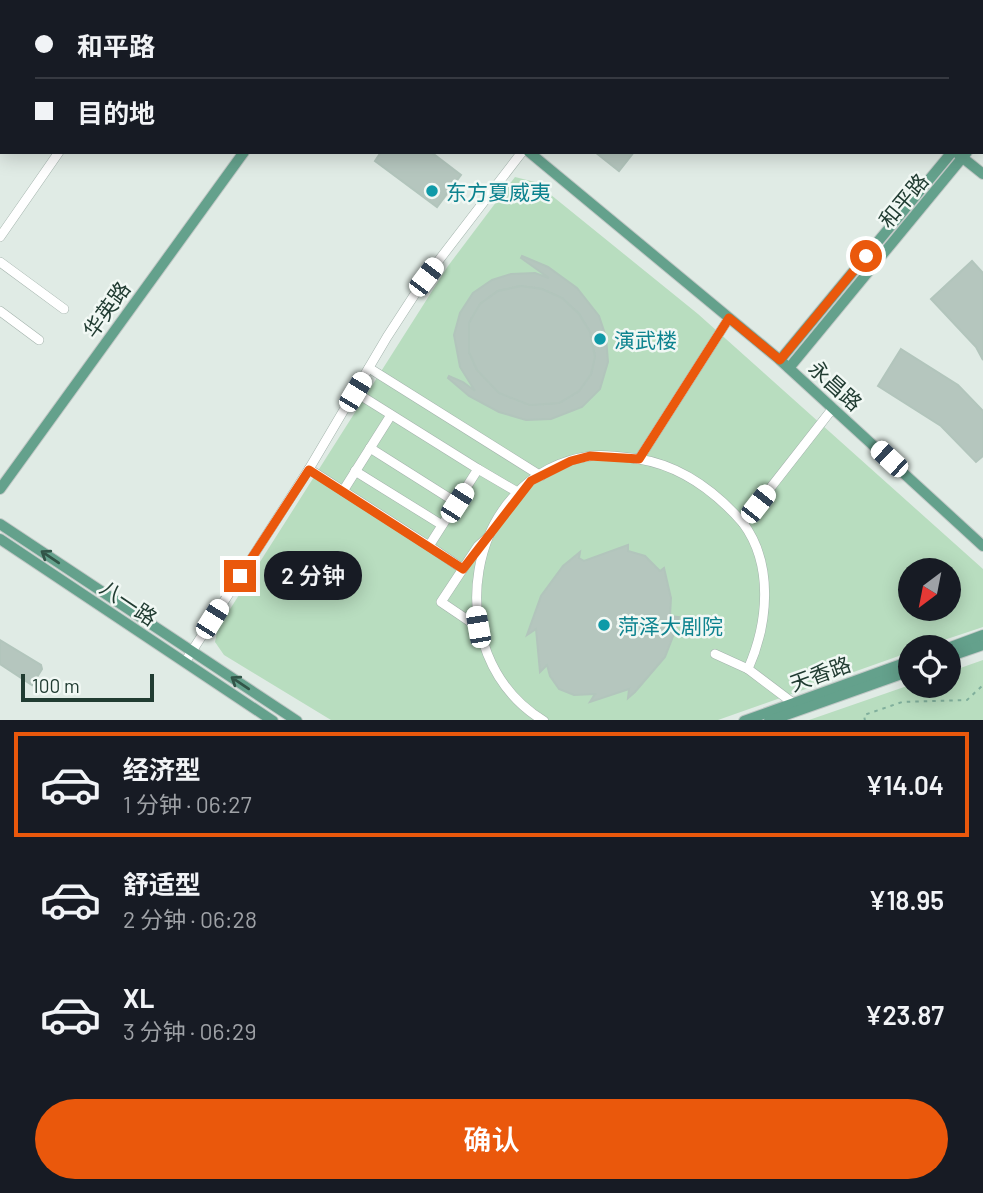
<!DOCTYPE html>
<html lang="zh">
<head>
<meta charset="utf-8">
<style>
  :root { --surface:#171b24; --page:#20242c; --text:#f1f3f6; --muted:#9ea1a6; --line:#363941; --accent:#ea580c }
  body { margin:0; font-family:Barlow,"Noto Sans SC",sans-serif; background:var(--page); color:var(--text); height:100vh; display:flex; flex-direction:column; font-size:26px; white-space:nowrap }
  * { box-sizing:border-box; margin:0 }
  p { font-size:23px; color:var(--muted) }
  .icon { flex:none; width:38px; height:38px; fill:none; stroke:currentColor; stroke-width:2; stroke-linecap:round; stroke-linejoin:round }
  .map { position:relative; height:720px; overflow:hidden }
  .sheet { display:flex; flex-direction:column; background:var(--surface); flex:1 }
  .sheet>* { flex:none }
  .hud { position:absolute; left:0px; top:0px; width:984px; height:154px; box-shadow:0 4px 18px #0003; display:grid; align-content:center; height:154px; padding:0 35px; background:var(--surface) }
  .needle { width:46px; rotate:212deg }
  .tools { position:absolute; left:898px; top:558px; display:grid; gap:14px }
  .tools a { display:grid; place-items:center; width:63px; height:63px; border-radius:50%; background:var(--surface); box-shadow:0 4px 18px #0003; font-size:35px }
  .scale { position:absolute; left:21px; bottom:18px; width:133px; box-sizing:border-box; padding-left:7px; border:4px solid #213c32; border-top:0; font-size:19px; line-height:24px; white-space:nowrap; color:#213c32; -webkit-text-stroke:5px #f1f8f4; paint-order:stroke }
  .end { position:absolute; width:32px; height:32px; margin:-16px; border:9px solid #ea580c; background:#fff; box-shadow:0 0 0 4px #fff }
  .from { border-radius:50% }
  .bubble { position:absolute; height:49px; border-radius:24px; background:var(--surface); box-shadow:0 4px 18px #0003; font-size:23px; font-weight:600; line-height:49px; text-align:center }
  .car { position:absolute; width:21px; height:42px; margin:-21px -10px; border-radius:9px; box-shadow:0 0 5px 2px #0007; background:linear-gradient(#fff 24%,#345 0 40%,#fff 0 76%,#345 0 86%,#fff 0) }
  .hud b { display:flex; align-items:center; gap:24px; height:66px; font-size:26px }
  .hud b+b { border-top:2px solid var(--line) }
  .hud i { width:18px; height:18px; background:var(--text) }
  ul { padding:12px 0 0; list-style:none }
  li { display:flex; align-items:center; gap:21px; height:105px; margin:0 14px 10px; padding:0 21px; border:4px solid transparent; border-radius:0px }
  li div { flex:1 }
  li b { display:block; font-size:26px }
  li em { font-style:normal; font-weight:600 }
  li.active { border-color:var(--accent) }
  li>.icon { width:63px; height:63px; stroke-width:1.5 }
  .primary-button { display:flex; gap:14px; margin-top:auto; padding:14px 35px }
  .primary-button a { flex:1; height:80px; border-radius:42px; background:var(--accent); color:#fff; font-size:28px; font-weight:600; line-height:80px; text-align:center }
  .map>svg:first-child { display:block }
  .green { fill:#b8ddbf; fill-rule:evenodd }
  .building { fill:#b5c6be; stroke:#b2c5bc; stroke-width:2; fill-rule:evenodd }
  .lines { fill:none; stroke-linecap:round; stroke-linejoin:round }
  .minor-casing { stroke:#a3b3ac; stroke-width:10 }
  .major-casing { stroke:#c1c8c6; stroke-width:12 }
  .path { stroke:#80af9c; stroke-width:2; stroke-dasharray:3.5 5; stroke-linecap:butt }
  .minor { stroke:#fff; stroke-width:9 }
  .major { stroke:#64a18c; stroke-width:10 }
  .oneway { stroke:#325548 }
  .route { stroke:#ea580c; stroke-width:9 }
  .culture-dot { fill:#0f9aa8; stroke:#f1f8f4; stroke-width:2.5 }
  .labels { text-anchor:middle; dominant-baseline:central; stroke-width:5; stroke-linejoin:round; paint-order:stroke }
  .culture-label { font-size:21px; fill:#0d838f; stroke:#f1f8f4; text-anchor:start }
  .street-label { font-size:21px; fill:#213c32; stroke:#f1f8f4 }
</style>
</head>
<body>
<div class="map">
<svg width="983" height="721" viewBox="0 0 983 721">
  <rect width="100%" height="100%" fill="#e0ebe5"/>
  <!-- green -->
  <g class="green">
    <path d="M515 177 535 182 698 314 983 569V627L923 647 910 648V652L718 720H331L224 655 215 642 218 628 448 266ZM910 570H948V609H910Z"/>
    <path d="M983 660V720H809L910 685 948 686 949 672Z"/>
  </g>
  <!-- building -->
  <g class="building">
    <path d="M381 152H431L461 175 437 207 375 161Z"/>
    <path d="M595 152H634L619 171Z"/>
    <path d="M522 256 548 267 577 288 599 316 606 337 608 362 600 389 582 407 551 419 526 420 499 412 469 396 448 378 449 376 463 382 475 391 460 367 454 335 460 313 473 293 492 280 511 274 535 273 549 278 521 258ZM521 286 542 289 562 298 579 314 590 332 595 357 591 374 579 391 559 403 530 405 499 393 477 370 469 352V323L480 304 498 291Z"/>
    <path d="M972 261 983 273V360L976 347 931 299Z"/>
    <path d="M521 286 542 289 562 298 579 314 590 332 595 357 591 374 579 391 559 403 530 405 499 393 477 370 469 352V323L480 304 498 291Z"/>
    <path d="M901 349 958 385 983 411V456L976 462 941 426 878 386Z"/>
    <path d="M628 545V551L645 556 660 571 664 568 671 598 670 616 679 617 677 626 665 657 635 692 628 698 629 689 590 702 595 694 574 695 559 689 550 676 547 665 540 672 536 629 527 635 541 596 563 566 580 552 579 558 584 561Z"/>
    <path d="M0 640 41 665 42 669 32 685 0 664Z"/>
  </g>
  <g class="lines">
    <defs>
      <g id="minor">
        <path d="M130 0 132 1"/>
        <path d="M0 237 59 152"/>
        <path d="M0 262 64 309"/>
        <path d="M0 311 39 340"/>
        <path d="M729 318 639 459C682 466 715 491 743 523L833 408"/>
        <path d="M369 368 541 476"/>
        <path d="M370 448 457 503"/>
        <path d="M309 469 429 546 478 469 355 392"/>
        <path d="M478 469 519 493"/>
        <path d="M355 471 442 525"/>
        <path d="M343 491 391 415"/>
        <path d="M743 523C774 565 768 624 748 669L797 706"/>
        <path d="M429 546 463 569"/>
        <path d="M478 627 441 602 478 546 487 538"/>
        <path d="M715 654 748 669"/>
        <path d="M185 662 309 469 387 337 426 277 522 152"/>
        <path d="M544 721C435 655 464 473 591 456 607 454 623 457 639 459"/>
      </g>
      <g id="major">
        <path d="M337 0 340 2"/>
        <path d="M350 2 351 0"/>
        <path d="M982 114 983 112"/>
        <path d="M982 134 983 133"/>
        <path d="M529 152 780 360 983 546"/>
        <path d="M958 154 983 174"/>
        <path d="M780 360 952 152"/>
        <path d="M789 368 967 152"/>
        <path d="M0 489 244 152"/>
        <path d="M0 524 297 721"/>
        <path d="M0 539 273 721"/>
        <path d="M948 648 983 635"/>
        <path d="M948 657 983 645"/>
        <path d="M744 721 910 661"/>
        <path d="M769 721 910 671"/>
      </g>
    </defs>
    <!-- minor casing -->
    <use href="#minor" class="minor-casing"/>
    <!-- major casing -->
    <use href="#major" class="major-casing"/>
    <!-- path -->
    <path class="path" d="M865 721 864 715 902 702 967 700 983 685"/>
    <!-- minor -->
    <use href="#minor" class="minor"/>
    <!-- major -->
    <use href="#major" class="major"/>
  </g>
  <!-- one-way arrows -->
  <defs><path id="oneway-shaft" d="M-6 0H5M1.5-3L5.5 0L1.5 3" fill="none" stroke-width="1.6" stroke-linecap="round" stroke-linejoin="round" transform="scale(1.75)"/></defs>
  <g class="oneway">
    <use href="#oneway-shaft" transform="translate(50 557) rotate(-146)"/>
    <use href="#oneway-shaft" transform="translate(240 683) rotate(-146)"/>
  </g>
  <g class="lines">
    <!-- route -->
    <path class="route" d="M240 576 309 470 463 569 531 481 571 461 590 456 639 459 729 318 780 360 866 256"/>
  </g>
  <!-- markers -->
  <g class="culture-dot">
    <circle cx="432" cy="191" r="7"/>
    <circle cx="600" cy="339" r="7"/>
    <circle cx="604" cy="625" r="7"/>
  </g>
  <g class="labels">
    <!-- culture labels -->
    <g class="culture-label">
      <text x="446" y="191">东方夏威夷</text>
      <text x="614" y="339">演武楼</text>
      <text x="618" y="625">菏泽大剧院</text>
    </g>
    <!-- street labels -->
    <g class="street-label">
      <text transform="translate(903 200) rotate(-50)">和平路</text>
      <text transform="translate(106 309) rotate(-54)">华英路</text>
      <text transform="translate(836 385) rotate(42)">永昌路</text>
      <text transform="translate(129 602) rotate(34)">八一路</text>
      <text transform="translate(820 673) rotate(-20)">天香路</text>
    </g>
  </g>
</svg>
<div class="tools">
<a><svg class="needle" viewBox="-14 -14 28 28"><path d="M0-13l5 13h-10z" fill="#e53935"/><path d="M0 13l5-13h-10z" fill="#9ea1a6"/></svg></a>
<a><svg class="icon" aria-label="locate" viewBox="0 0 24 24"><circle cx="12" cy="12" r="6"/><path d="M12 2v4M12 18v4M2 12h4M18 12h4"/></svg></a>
</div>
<div class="scale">100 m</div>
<i class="end from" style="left:866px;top:256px"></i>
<i class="end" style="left:240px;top:576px"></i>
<div class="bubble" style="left:264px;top:551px;width:98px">2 分钟</div>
<i class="car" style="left:426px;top:277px;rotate:37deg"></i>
<i class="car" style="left:355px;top:392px;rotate:31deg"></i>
<i class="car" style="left:889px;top:459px;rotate:313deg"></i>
<i class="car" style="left:457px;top:503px;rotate:33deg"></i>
<i class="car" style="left:758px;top:504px;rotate:38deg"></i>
<i class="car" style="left:212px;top:619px;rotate:32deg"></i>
<i class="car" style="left:478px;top:627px;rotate:350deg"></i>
<div class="hud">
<b><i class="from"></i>和平路</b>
<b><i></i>目的地</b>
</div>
</div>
<section class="sheet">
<ul>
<li class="active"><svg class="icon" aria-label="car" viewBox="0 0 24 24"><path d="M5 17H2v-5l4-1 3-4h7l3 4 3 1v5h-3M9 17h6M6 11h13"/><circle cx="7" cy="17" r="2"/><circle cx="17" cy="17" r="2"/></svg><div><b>经济型</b><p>1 分钟 · 06:27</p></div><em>¥14.04</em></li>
<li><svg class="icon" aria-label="car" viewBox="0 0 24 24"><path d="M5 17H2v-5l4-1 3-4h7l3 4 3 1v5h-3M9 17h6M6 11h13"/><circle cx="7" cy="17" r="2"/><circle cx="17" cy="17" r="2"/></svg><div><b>舒适型</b><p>2 分钟 · 06:28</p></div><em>¥18.95</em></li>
<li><svg class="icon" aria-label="car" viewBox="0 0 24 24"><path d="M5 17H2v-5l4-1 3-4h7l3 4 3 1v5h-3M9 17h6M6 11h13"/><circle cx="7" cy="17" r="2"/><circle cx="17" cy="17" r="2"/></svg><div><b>XL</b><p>3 分钟 · 06:29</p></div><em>¥23.87</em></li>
</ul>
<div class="primary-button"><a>确认</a></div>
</section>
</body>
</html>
